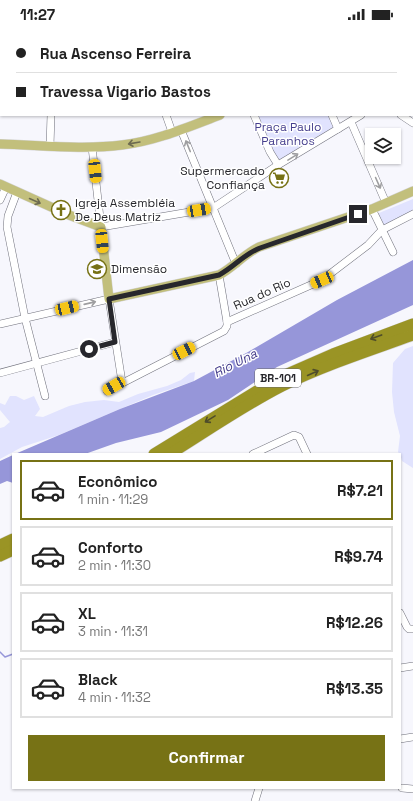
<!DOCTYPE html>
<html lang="pt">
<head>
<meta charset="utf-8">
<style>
  :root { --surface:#fff; --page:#f2f2f2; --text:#222; --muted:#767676; --line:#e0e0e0; --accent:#777215 }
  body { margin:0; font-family:"Space Grotesk",sans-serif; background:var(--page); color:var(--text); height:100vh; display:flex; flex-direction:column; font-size:15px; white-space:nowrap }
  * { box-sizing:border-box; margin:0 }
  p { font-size:13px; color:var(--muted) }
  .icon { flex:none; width:22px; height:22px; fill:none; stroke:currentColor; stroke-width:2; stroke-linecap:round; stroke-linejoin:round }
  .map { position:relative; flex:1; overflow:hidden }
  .sheet { position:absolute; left:12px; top:425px; width:389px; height:336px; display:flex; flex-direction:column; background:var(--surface); border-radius:0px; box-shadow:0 1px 3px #0004 }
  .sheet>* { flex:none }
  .banner { position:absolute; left:0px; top:0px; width:413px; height:88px; box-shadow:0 1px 3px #0004; display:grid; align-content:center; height:88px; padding:0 16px; background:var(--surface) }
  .controls { position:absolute; left:365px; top:100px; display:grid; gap:8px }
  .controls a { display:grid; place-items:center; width:36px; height:36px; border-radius:0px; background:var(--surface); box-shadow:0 1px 3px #0004; font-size:20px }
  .end { position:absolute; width:18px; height:18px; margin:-9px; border:5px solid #27272c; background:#fff; box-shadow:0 0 0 2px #fff }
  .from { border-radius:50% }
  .car { position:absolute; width:12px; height:24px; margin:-12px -6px; border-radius:5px; box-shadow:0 0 3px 1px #0007; background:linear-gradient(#f5c518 24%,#345 0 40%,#f5c518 0 76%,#345 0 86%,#f5c518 0) }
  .banner b { display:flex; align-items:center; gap:14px; height:38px; font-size:15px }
  .banner b+b { border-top:1px solid var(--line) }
  .banner i { width:10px; height:10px; background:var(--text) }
  ul { padding:7px 0 0; list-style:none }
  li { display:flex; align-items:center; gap:12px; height:60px; margin:0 8px 6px; padding:0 8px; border:2px solid var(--line); border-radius:0px }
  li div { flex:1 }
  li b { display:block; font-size:15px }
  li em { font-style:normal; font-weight:700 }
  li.on { border-color:var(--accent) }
  li>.icon { width:36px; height:36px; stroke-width:1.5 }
  .action { display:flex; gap:8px; margin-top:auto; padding:8px 16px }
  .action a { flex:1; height:46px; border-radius:0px; background:var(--accent); color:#fff; font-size:16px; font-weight:700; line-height:46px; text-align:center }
  .status { display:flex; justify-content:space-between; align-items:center; height:28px; padding:0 20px; background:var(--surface); direction:ltr }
  .status svg { height:11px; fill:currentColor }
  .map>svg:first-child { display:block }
  .green { fill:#e1e3fe }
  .water { fill:#9696d9 }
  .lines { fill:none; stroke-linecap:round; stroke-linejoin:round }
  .stream { stroke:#9696d9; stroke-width:1.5 }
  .minor-casing { stroke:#70717c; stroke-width:8 }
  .major-casing { stroke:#d4d4d5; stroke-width:10 }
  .highway-casing { stroke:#d4d4d5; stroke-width:12 }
  .minor { stroke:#fff; stroke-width:7 }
  .major { stroke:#c2bf7c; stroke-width:9 }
  .highway { stroke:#9a9425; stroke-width:11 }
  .oneway { stroke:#6d6b50 }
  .oneway2 { stroke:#9e9ea0 }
  .oneway3 { stroke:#4f4d2a }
  .route { stroke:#27272c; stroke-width:5 }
  .labels { text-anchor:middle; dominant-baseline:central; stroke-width:3; stroke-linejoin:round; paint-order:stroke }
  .shield { fill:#fff; stroke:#68686b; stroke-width:1 }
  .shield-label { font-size:11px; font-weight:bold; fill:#27272c }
  .park-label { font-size:12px; fill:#453e8d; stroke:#fff }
  .poi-label { font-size:12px; fill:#27272c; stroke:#fff; text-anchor:start }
  .street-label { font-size:12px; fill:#27272c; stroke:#fff }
  .water-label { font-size:13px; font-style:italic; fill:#433b8a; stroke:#fff }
</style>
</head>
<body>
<div class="status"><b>11:27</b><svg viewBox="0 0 49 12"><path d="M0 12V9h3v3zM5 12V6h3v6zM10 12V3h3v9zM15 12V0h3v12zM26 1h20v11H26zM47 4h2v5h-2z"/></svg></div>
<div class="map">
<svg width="413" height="773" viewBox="0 0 413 773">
  <rect width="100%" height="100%" fill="#f7f7fd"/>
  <!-- green -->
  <g class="green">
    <path d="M258 87H330L336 100 278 134Z"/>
    <path d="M413 171V184L384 200 377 187 379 185Z"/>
    <path d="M413 318V440L402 433 400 426 398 424 400 408 394 384 392 364 393 335 405 321Z"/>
    <path d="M195 344 194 353 153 367 59 407 22 419 0 431V400L4 399 10 394 0 382V375L5 377 10 368H16L24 372 34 368 40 381 35 388 43 389 69 378 85 374 104 372 119 374 138 366 167 358 181 352 190 345Z"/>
  </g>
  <!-- water -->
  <g class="water">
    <path d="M413 232V277L277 339 228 372 161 404 116 415 85 426H15L120 381 194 353 248 324 337 272Z"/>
    <path d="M13 427V455L7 453 0 456V433Z"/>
  </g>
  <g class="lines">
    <!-- stream -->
    <path class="stream" d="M0 624 5 629 13 626"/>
    <defs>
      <g id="minor">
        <path d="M27 0V1"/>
        <path d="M91 0 92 1"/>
        <path d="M176 0 177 1"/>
        <path d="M229 0 230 1"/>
        <path d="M296 0V1"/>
        <path d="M238 1 240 0"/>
        <path d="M0 24H1"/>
        <path d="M412 52 413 51"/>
        <path d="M166 87 172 104"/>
        <path d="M254 87 270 124 278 137"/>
        <path d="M332 87 338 101"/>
        <path d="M401 87 413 95"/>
        <path d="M351 94 386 175"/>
        <path d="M181 102 236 236"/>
        <path d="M50 118 51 87"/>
        <path d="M92 119 101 199 213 180 278 137 361 87"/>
        <path d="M17 164 8 188 7 199 25 290 45 368"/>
        <path d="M0 172 6 159"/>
        <path d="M372 181 393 224"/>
        <path d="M227 294 322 252 368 217 382 202 413 186"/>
        <path d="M0 296 109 271 122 354"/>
        <path d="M0 345 115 314"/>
        <path d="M107 363 224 303 227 298V294L219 247"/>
        <path d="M253 426 294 407 299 409 307 426"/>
        <path d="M400 585 407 599 409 601H413"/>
        <path d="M400 640 413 638"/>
        <path d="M400 711 413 709"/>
        <path d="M402 760 413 761"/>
        <path d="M255 773 259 760"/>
      </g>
      <g id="major">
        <path d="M398 1 400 0"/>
        <path d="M0 116C40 117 82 122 122 117 156 113 188 99 220 87"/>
        <path d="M0 156 69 187 101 199 109 271 219 247C234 239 244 226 259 219L372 181 413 163"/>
      </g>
      <g id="highway">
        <path d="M154 426 278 350 333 326 413 296"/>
        <path d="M170 426C207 403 243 378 282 358 325 337 369 323 413 307"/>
        <path d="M0 517 13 511"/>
        <path d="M0 528 13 522"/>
      </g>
    </defs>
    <!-- minor casing -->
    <use href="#minor" class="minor-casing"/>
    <!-- major casing -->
    <use href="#major" class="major-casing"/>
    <!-- highway casing -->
    <use href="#highway" class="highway-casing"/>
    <!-- minor -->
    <use href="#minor" class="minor"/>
    <!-- major -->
    <use href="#major" class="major"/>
    <!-- highway -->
    <use href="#highway" class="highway"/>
  </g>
  <!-- one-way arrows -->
  <defs><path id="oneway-shaft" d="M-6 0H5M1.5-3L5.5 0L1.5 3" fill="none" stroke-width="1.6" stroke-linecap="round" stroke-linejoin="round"/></defs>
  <g class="oneway">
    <use href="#oneway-shaft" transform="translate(134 115) rotate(170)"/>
    <use href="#oneway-shaft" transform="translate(35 173) rotate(24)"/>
  </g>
  <g class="oneway2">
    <use href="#oneway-shaft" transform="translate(188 118) rotate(-112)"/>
    <use href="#oneway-shaft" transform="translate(293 129) rotate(-32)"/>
    <use href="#oneway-shaft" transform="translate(378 155) rotate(66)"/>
    <use href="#oneway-shaft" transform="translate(90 275) rotate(-13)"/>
  </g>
  <g class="oneway3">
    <use href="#oneway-shaft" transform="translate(376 309) rotate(160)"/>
    <use href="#oneway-shaft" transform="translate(313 345) rotate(-24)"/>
    <use href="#oneway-shaft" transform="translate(210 391) rotate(148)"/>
  </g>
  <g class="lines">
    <!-- route -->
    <path class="route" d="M89 321 115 314 109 271 219 247C234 239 244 226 260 220L358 186"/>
  </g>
  <!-- icons -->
  <defs>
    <symbol id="supermarket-ring" viewBox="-11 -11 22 22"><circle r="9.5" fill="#fff" stroke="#777215" stroke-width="1.5"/><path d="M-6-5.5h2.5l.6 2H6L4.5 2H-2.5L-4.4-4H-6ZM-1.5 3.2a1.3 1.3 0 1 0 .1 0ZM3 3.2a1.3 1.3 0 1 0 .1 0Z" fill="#777215"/></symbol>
    <symbol id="church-ring" viewBox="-11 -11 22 22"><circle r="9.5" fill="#fff" stroke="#777215" stroke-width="1.5"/><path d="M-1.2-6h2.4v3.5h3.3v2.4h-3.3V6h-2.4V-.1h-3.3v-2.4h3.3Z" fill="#777215"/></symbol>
    <symbol id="school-ring" viewBox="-11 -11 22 22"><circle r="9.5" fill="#fff" stroke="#777215" stroke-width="1.5"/><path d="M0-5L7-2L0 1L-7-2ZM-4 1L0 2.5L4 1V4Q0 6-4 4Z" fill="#777215"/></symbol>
  </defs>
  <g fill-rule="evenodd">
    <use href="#supermarket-ring" x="268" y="139" width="22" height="22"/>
    <use href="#church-ring" x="50" y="171" width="22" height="22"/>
    <use href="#school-ring" x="86" y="230" width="22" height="22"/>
  </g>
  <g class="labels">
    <!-- shield labels -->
    <rect class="shield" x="255" y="341" width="46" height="18" rx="3"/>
    <g class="shield-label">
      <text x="278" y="350">BR-101</text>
    </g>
    <!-- park labels -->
    <g class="park-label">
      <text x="288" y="99">Praça Paulo<tspan x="288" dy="14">Paranhos</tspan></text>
    </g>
    <!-- poi labels -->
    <g class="poi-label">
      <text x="265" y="143" text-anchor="end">Supermercado<tspan x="265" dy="14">Confiança</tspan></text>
      <text x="75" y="175">Igreja Assembléia<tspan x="75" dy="14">De Deus Matriz</tspan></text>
      <text x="111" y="241">Dimensão</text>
    </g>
    <!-- street labels -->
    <g class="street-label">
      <text transform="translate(262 266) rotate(-24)">Rua do Rio</text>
    </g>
    <!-- water labels -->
    <g class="water-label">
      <text transform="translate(235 335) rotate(-27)">Rio Una</text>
    </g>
  </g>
</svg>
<div class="controls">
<a><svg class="icon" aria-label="layers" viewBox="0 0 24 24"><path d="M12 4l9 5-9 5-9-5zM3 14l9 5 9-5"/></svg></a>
</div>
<i class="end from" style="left:89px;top:321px"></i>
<i class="end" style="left:358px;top:186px"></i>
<i class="car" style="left:95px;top:143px;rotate:174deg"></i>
<i class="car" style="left:199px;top:182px;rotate:80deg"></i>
<i class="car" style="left:102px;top:213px;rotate:174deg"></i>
<i class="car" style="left:322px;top:252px;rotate:247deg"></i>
<i class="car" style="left:67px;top:280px;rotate:77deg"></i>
<i class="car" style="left:184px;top:323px;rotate:63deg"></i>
<i class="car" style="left:114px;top:358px;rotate:240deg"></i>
<div class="banner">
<b><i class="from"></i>Rua Ascenso Ferreira</b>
<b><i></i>Travessa Vigario Bastos</b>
</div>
<section class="sheet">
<ul>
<li class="on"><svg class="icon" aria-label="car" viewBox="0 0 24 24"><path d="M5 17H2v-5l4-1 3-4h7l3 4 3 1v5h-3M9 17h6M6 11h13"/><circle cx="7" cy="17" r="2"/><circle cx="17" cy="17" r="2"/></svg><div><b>Econômico</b><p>1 min · 11:29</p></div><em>R$7.21</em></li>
<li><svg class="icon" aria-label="car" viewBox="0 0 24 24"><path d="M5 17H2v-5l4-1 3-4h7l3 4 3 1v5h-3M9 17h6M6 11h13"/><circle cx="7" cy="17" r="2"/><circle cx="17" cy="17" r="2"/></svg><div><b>Conforto</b><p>2 min · 11:30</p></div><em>R$9.74</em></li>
<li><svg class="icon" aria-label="car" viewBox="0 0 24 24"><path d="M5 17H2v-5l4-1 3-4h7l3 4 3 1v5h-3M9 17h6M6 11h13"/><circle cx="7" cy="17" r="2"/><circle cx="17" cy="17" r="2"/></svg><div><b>XL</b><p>3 min · 11:31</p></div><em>R$12.26</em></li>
<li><svg class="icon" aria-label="car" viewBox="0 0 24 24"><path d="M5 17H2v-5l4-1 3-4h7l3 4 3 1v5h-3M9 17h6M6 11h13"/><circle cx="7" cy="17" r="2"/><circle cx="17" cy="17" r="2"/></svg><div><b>Black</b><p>4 min · 11:32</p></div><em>R$13.35</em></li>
</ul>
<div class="action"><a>Confirmar</a></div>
</section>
</div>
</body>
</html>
